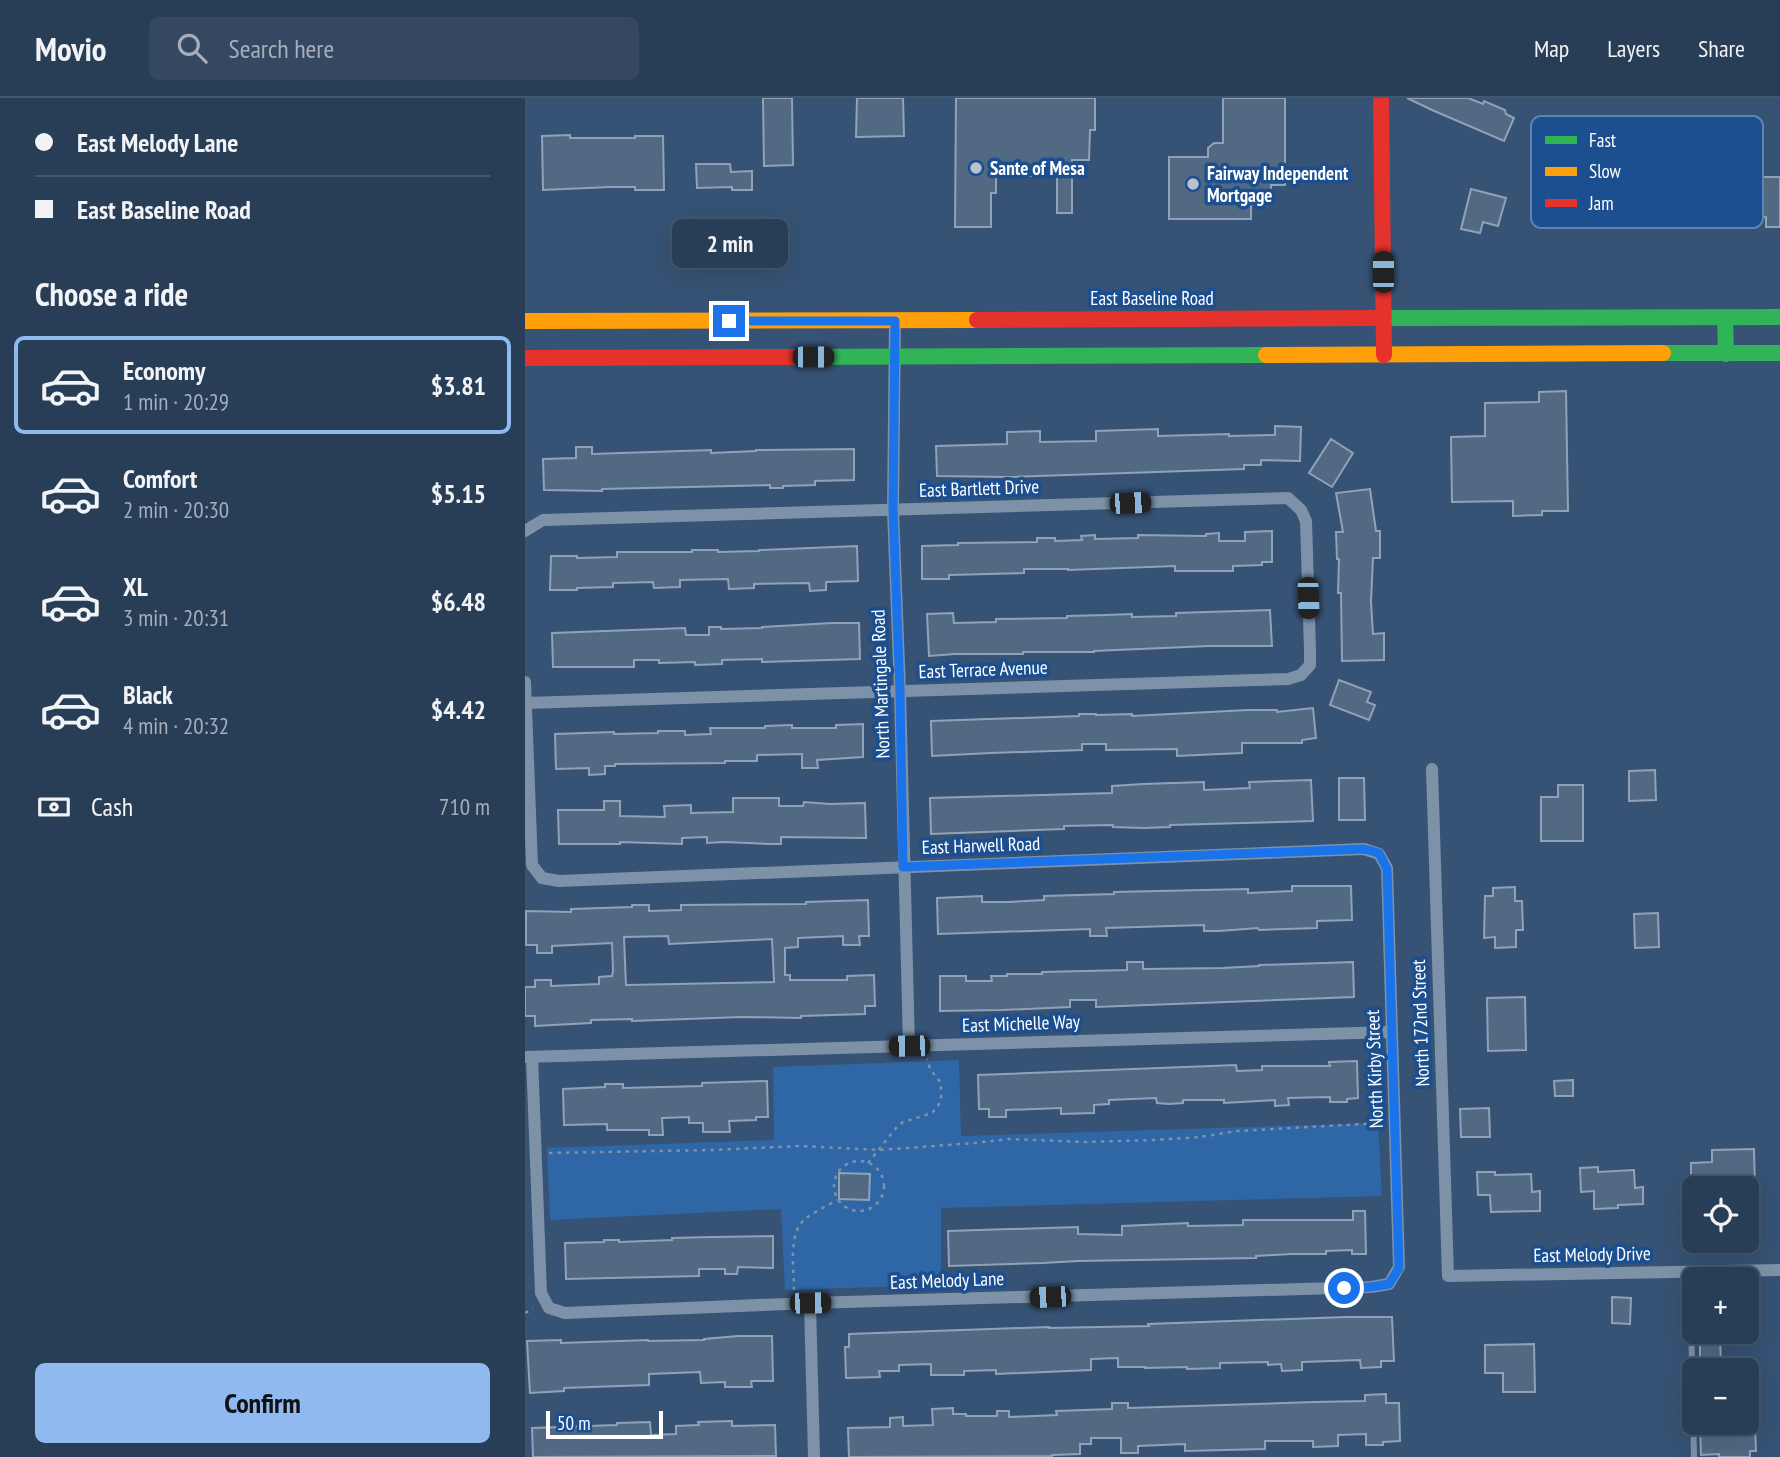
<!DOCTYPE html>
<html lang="en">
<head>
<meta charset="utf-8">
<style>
  :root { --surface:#283e57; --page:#344961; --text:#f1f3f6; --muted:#a5aeba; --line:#44576d; --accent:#90b9f0 }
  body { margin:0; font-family:"PT Sans Narrow",sans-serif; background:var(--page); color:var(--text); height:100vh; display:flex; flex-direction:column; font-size:26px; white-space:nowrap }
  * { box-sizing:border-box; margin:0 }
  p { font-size:23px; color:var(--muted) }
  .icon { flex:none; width:38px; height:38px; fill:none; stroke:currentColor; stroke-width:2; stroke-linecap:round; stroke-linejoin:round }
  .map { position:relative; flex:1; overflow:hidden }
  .sheet { display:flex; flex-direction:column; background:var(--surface); width:525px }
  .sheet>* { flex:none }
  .top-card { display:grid; align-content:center; height:154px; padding:0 35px; background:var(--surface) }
  .controls { position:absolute; left:1157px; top:1078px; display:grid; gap:14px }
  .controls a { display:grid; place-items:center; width:77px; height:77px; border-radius:10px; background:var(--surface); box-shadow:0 7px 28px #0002,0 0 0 2px var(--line); font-size:35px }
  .scale { position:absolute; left:21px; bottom:18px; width:117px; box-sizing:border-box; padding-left:7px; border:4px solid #fff; border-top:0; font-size:19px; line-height:24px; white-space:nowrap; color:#fff; -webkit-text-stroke:5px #1b4f8f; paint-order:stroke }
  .end { position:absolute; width:32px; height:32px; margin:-16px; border:9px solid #1a73e8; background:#fff; box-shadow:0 0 0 4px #fff }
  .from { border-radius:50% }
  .bubble { position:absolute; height:49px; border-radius:10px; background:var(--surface); box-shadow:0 7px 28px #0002,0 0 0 2px var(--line); font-size:23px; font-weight:700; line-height:49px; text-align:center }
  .car { position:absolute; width:21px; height:42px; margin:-21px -10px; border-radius:9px; box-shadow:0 0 5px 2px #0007; background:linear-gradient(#222 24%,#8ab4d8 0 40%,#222 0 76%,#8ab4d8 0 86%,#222 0) }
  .top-card b { display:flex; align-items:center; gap:24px; height:66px; font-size:26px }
  .top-card b+b { border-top:2px solid var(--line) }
  .top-card i { width:18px; height:18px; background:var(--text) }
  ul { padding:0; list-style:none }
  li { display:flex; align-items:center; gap:21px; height:98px; margin:0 14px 10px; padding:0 21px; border:4px solid transparent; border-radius:10px }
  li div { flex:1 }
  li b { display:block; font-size:26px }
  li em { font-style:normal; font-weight:700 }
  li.current { border-color:var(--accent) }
  li>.icon { width:63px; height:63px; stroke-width:1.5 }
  h2 { padding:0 35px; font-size:32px; line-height:84px }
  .pay { display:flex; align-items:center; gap:18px; height:77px; padding:0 35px; font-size:26px }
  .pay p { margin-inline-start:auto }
  .cta { display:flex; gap:14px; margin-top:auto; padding:14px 35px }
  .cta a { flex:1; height:80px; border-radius:10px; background:var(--accent); color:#111; font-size:28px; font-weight:700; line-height:80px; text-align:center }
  header { display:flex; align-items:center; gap:42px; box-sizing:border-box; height:98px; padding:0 35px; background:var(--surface); border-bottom:2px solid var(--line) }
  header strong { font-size:33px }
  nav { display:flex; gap:38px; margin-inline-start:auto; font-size:24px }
  .search { width:490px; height:63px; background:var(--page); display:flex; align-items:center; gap:18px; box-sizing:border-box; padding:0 24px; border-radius:10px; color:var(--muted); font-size:26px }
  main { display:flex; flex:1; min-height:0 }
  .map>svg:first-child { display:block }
  .green { fill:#2f66a5 }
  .building { fill:#526984; stroke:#92a2b6; stroke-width:2; fill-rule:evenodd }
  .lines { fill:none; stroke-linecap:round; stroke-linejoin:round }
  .path { stroke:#7d92a8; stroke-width:2.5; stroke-dasharray:3.5 5; stroke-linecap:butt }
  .lane { stroke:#7d92a8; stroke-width:6 }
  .street { stroke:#7d92a8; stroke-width:12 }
  .fast { stroke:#30b455; stroke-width:16 }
  .slow { stroke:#ff9f0a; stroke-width:16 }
  .jam { stroke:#e5322d; stroke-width:16 }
  .route { stroke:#1a73e8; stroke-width:9 }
  .poi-dot { fill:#b9c2ce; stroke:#1b4f8f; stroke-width:2.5 }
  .labels { text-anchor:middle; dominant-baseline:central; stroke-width:7; stroke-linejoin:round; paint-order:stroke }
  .poi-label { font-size:19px; font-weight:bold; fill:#fff; stroke:#1b4f8f; text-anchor:start }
  .street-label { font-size:19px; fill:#fff; stroke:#1b4f8f }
  .key { fill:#1b4f8f; stroke:#5f84b1; stroke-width:2 }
  .key-label { font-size:19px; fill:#fff }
</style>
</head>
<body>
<header>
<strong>Movio</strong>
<div class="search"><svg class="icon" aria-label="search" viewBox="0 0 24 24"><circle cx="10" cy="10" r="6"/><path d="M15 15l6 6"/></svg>Search here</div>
<nav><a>Map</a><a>Layers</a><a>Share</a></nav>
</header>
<main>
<section class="sheet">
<div class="top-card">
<b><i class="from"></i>East Melody Lane</b>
<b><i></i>East Baseline Road</b>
</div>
<h2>Choose a ride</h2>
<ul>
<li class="current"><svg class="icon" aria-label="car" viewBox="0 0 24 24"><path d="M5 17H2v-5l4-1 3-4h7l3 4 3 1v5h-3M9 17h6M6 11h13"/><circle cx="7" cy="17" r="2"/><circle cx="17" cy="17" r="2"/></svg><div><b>Economy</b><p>1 min · 20:29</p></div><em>$3.81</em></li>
<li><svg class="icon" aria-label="car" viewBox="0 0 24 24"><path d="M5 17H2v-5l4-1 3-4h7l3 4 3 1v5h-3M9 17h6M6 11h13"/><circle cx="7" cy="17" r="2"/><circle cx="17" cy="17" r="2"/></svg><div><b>Comfort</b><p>2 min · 20:30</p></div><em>$5.15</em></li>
<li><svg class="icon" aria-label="car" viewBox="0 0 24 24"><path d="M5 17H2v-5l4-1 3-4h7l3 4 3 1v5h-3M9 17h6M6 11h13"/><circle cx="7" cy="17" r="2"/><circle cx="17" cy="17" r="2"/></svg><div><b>XL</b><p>3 min · 20:31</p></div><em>$6.48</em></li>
<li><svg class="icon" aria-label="car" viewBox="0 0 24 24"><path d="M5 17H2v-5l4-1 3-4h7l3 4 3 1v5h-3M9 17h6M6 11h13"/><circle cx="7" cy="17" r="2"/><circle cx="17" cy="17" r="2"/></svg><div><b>Black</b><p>4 min · 20:32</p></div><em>$4.42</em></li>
</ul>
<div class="pay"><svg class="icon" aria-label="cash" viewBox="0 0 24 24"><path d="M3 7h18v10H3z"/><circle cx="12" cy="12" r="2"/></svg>Cash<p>710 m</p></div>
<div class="cta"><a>Confirm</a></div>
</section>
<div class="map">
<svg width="1255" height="1359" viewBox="0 0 1255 1359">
  <rect width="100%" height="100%" fill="#365274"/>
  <!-- green -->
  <path class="green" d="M434 962 436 1038 853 1025 857 1098 416 1110V1187L260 1192 256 1111 25 1122 22 1050 249 1042 248 969Z"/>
  <!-- building -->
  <g class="building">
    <path d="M238 0H267L268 67 239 68Z"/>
    <path d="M332 0H378L379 38 331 39Z"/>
    <path d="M431 0H570V32H565L564 62H547V115H532V78H471V95H466V129H430Z"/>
    <path d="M698 0H760V87H746V106L726 107V121H644V59H683V50L689 45H698Z"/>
    <path d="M882 0H943L958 6 959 3 980 12 981 16 989 20 979 43 907 12Z"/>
    <path d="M45 37V40H110V38H138L139 92H110V89H85L18 92 17 38Z"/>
    <path d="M171 66H205L206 74 227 73V92H207V89L172 90Z"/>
    <path d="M1223 79H1255V129H1241V119L1224 120Z"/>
    <path d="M946 91 981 100 973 128 958 124 955 135 936 131Z"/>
    <path d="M1041 293 1043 413H1017V417L988 418V403L927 404 926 339 960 338V305L1014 304V294Z"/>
    <path d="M750 328 776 329 775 363 736 362V367H719V371L483 379 412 378 411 348 482 346V334L515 333V344L571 343V333L633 331V338L704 336V338L750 337Z"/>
    <path d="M806 341 828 355 807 389 784 375Z"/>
    <path d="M51 349H67V356L186 352V355L231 353V352L329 351V382L290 383V387L258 388V390H245V387L77 391V393L19 392 18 361 51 360Z"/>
    <path d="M845 391 851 433H855V460H848L846 504 848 536 859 535V562L817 563 816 495H813L814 461H812L811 434H818L811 395Z"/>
    <path d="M747 433V464H737V467L708 468V473H650V468L543 472V471H499V475L424 477V481H397V448L433 447V445L512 444V440H530V443L557 442 556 438 570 437V441L613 440V437L681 438V436L694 435V443H720V434Z"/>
    <path d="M332 448 333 483 301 484V492L285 493 284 485 229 486V490L204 491 203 481 155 482V489L129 490 128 484 88 485V489L52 490V492H25L26 458H52V460L92 459V454H167V452H193V454L234 453V452Z"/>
    <path d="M745 512 747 548H684L569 553V554H498V556H430L404 558 402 516 428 515 429 525 471 524V521L542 520V518L580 517 607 516V519L651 518V515Z"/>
    <path d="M307 525H334L335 561 237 564V561L197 562V566L170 567V564L134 565V562H109V569H28L27 535 160 530 161 537H184V529H196V531L237 530V529Z"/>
    <path d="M814 582 846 594 842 604 850 607 844 622 805 607Z"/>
    <path d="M788 610 791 640 777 642V645H717V655L652 658V651L581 652V646H557V652L466 655 407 658 406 623 554 618V616H571V617L607 616V618L723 612H752V614Z"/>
    <path d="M338 626V659L292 662 293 670H277V656L232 657V663H200V665L90 666V668H80V676L64 677V670L31 671 30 636 89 634V636L133 635V633H160V637L186 636 185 630H240V628L267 627V630H311V627Z"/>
    <path d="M1130 672 1131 702 1104 703V673Z"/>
    <path d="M814 680H839L840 722H814Z"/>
    <path d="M786 682 788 723 645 727V729L619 730 588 729V727L539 728V731L406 736 405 700 587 695V688L618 686 679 684V692L725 690 724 684Z"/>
    <path d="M1033 687H1058V743H1016V699H1033Z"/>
    <path d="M208 700H254V708H278L279 704 305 706 340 705 341 740 256 739V746H243L199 744 182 745V739L157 740V746L95 744V746H34L33 712H79V703H95V718L140 719 139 708 166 707V715L208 714Z"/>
    <path d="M767 788H826L827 822 792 823V830L734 832 733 830 694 833H679V827L581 830 582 838H565V831L413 836 412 800 457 798V804H483L519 802V798L589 796V794L723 791V795L767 793Z"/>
    <path d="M990 789V803H997L998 832H991V849L970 850V839L959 840 960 798H968V790Z"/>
    <path d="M343 802 344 838H334L335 847H318V838L273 840V849L260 850V877H265V882H322V878L349 877 350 908H340V916L276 918V920L217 919 107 923V921L66 922V925L10 928V918H0V889H10V882H26V888L74 886V879L87 878 88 873 87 845 27 848V855H12V847H1V813L46 814V811L107 809V807H124V813L156 812V807L281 806V804ZM143 838 144 846 247 841 249 884 101 887 99 839Z"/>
    <path d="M1133 815 1134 849 1110 850 1109 816Z"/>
    <path d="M602 864H618V871L698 870 734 868V867L828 864 829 899 571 909V902H545V909L477 912 415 913V878H441V883H467L466 878H482V876H517V874L602 872Z"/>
    <path d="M1000 899 1001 952 963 953 962 900Z"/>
    <path d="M832 963 833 1000 822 1001V1004H805V999L763 1000 764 1007 750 1008V1002L699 1005V1002H658V1005L644 1006 632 1005 631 1000 584 1002V1006L569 1007V1015L536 1016V1010L481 1012V1019H464V1011H454L453 977 711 967 712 973 737 972V968H805L804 964Z"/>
    <path d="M1048 982V998H1030L1029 983Z"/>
    <path d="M242 983 243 1019H231V1022L204 1023 205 1034H178V1025H164V1019L137 1020 138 1037H124V1032H82V1026L39 1027 38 991 80 989V986H98V990L177 988V985Z"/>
    <path d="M964 1010 965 1039H936L935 1011Z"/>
    <path d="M1229 1051 1230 1090H1166V1065L1187 1064V1052Z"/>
    <path d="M1073 1069V1074L1109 1072 1110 1090 1118 1089V1106L1093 1107V1110L1069 1111V1093L1056 1094 1055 1070Z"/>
    <path d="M952 1074H970V1077L1006 1076 1007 1094 1015 1093V1113L966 1114 965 1097H953Z"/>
    <path d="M314 1075 345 1076 344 1102 314 1101Z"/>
    <path d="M828 1113H840L841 1156H827V1152L801 1153V1156H766L731 1158V1160L553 1163 518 1165 424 1168 423 1133 553 1129V1136L597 1137V1128L663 1125V1128L718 1127V1122H828Z"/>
    <path d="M248 1138V1170L213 1169 212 1176H200V1171H174V1178L41 1181 40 1145 79 1144V1142H94V1144L147 1142V1140L186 1139Z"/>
    <path d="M1087 1199 1106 1200 1105 1226 1087 1225Z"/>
    <path d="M821 1219H867L869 1263H856V1269L836 1270 835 1262 777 1264V1272L757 1273 756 1266 743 1267V1264L695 1265V1270L662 1271V1269L620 1270V1269H593V1260L566 1261V1272L471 1276V1272L439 1273V1277H406V1266L374 1267V1273H354L355 1279 321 1280 320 1249H324V1236L524 1229V1230L624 1228 623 1226Z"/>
    <path d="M1175 1234H1195L1196 1272H1175Z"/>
    <path d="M213 1238H247L248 1283H226L227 1289H200V1284L176 1285 175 1274 124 1276V1287L39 1290V1293L5 1295 2 1243 36 1242V1245L123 1242V1243L179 1242V1241Z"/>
    <path d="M1009 1246 1010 1294H978V1275H960V1247Z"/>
    <path d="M861 1296V1305H874L875 1343 858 1344V1347H841V1336L813 1337V1348L788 1349V1343H740V1351L660 1353V1346L613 1348V1355H596V1340H566V1346H555V1356L527 1357V1358L324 1359 323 1330 365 1329V1320L378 1319V1328L408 1327 407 1311 428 1310V1316H441V1318H472V1313H484V1319L532 1317 531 1313 587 1311V1305H603V1310L790 1304 840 1303V1297Z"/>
    <path d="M207 1323V1328L250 1327 251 1358 8 1359 7 1330 92 1327V1325L125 1324 126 1337 151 1336V1328L174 1327 173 1324Z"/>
    <path d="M1175 1325H1230L1231 1353H1225V1359H1194V1356L1176 1357Z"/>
  </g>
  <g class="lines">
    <!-- path -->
    <g class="path">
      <path d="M24 1055 187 1052 275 1048 355 1052 449 1045 485 1041 559 1044 628 1042 675 1039 712 1033 856 1025"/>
      <circle cx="334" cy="1088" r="25"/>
      <path d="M343 1065 371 1030 378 1024 407 1015 413 1008 416 1001V985L405 971 402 961"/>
      <path d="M269 1192C269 1173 263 1136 279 1122 288 1114 302 1108 312 1102"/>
      <path d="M0 1215 8 1211"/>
    </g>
    <!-- lane -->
    <path class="lane" d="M1165 1174 1169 1359"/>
    <!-- street -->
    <g class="street">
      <path d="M370 223 368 412 375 593 384 948"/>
      <path d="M0 433 18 422 763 400 776 412 781 423 785 552V567L776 577 763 581 1 605"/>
      <path d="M0 584 7 767 17 780 34 783 839 751 854 756 862 770 874 1169 864 1186 846 1189 285 1205 40 1215 24 1210 16 1195 7 959"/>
      <path d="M907 671 923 1178 1255 1172"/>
      <path d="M0 959 867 934"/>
      <path d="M285 1205 289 1359"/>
    </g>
    <!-- fast -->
    <g class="fast">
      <path d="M1200 219 1201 256"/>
      <path d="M850 220 1255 219"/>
      <path d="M1138 255H1255"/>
      <path d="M266 259 741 257"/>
    </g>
    <!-- slow -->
    <g class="slow">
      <path d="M0 223 452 222"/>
      <path d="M741 257 1138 255"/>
    </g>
    <!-- jam -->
    <g class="jam">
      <path d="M856 0 859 257"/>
      <path d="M452 222 850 220"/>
      <path d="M0 260 266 259"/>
    </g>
  </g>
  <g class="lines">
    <!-- route -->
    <path class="route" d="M204 223H370L368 412 375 593 378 769 839 751 854 755 862 771 874 1170 864 1186 846 1189 819 1190"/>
  </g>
  <!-- markers -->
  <g class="poi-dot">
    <circle cx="451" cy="70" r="7"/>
    <circle cx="668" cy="86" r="7"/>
  </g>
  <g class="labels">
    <!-- poi labels -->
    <g class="poi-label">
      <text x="465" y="70">Sante of Mesa</text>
      <text x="682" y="75">Fairway Independent<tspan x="682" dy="22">Mortgage</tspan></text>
    </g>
    <!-- street labels -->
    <g class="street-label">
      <text x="627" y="200">East Baseline Road</text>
      <text transform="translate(454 390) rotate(-2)">East Bartlett Drive</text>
      <text transform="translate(458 571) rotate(-2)">East Terrace Avenue</text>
      <text transform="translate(355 586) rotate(-92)">North Martingale Road</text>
      <text transform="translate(456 747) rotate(-2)">East Harwell Road</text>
      <text transform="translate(496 925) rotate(-2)">East Michelle Way</text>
      <text transform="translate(895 925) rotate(-92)">North 172nd Street</text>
      <text transform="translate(849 971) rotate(-92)">North Kirby Street</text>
      <text transform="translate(1067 1156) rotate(-1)">East Melody Drive</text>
      <text transform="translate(422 1182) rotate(-2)">East Melody Lane</text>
    </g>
  </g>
  <!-- legend -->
  <rect x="1006" y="18" width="232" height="112" rx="10" class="key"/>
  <rect x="1020" y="38" width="32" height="8" fill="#30b455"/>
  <rect x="1020" y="69" width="32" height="9" fill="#ff9f0a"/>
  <rect x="1020" y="101" width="32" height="8" fill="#e5322d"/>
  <g class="key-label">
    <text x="1064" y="49">Fast</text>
    <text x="1064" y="80">Slow</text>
    <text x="1064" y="112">Jam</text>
  </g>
</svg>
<div class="controls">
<a><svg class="icon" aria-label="locate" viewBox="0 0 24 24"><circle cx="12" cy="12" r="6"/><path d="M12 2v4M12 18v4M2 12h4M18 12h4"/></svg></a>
<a>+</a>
<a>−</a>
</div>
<div class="scale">50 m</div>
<i class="end from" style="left:819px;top:1190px"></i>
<i class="end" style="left:204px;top:223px"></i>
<div class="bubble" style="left:147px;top:121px;width:116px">2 min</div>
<i class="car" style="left:858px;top:174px;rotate:0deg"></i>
<i class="car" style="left:288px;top:259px;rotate:90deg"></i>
<i class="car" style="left:605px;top:405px;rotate:88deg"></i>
<i class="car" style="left:783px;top:500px;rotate:178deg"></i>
<i class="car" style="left:384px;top:948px;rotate:269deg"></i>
<i class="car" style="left:525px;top:1199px;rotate:268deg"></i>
<i class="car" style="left:285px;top:1205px;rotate:89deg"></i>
</div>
</main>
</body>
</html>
